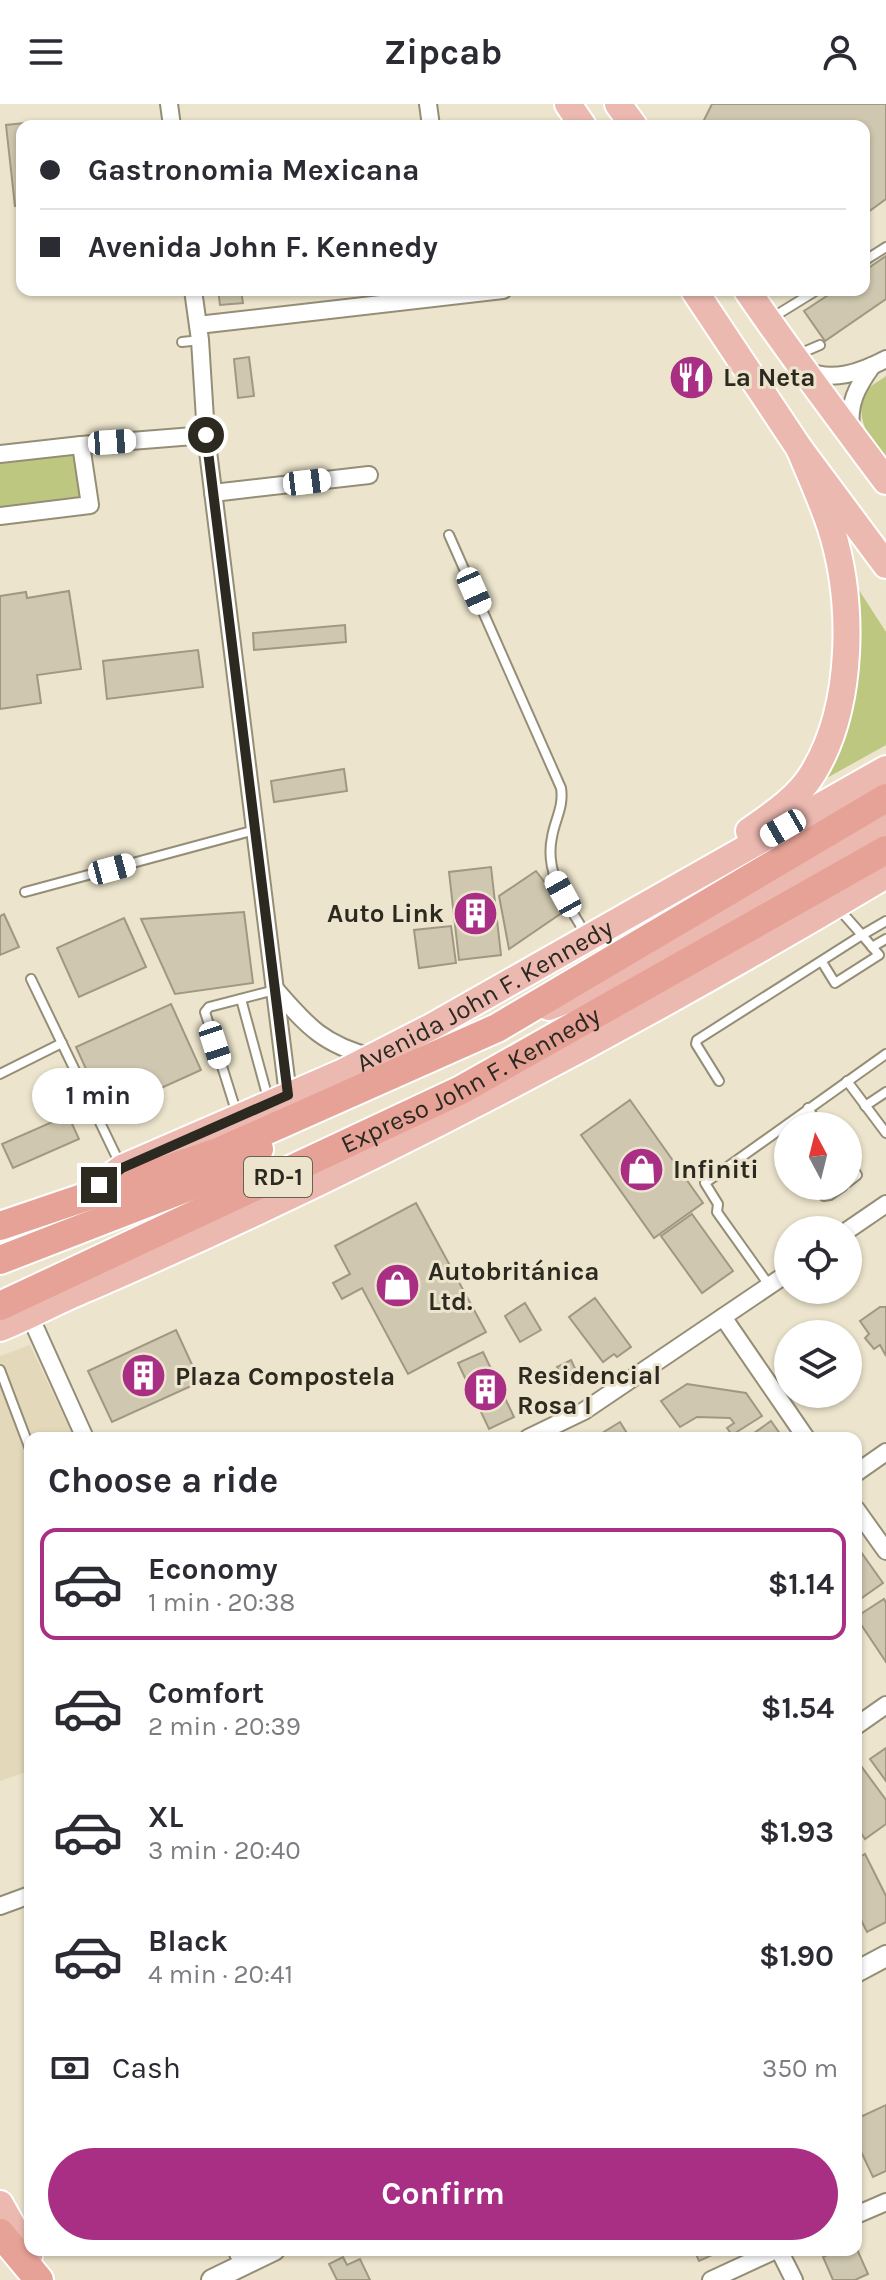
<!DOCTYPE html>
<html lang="en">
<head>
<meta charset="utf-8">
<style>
  :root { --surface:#fff; --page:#f7f7f7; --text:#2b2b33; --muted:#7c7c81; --line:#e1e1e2; --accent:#a92f84 }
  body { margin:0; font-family:Karla,sans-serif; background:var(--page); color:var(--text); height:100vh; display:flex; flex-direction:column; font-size:30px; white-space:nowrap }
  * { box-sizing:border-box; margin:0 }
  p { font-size:26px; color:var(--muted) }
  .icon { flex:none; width:44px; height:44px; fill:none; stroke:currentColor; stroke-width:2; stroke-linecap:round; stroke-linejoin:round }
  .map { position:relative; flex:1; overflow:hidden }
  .sheet { position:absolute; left:24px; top:1328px; width:838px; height:824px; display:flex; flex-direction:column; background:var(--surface); border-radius:16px; box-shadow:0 2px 6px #0004 }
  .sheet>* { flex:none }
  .guide { position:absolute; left:16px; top:16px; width:854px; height:176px; border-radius:16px; box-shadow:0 2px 6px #0004; display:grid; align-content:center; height:176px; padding:0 24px; background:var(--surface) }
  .needle { width:52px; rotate:353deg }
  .tools { position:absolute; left:774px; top:1008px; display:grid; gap:16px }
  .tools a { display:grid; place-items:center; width:88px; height:88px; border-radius:50%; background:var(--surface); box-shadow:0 2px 6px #0004; font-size:40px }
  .end { position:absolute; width:36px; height:36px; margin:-18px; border:10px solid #2c2920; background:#fff; box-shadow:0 0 0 4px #fff }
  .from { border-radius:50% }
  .bubble { position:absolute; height:56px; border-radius:28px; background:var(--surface); box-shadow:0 2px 6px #0004; font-size:26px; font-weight:700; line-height:56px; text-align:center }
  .car { position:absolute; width:24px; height:48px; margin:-24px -12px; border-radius:10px; box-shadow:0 0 6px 2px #0007; background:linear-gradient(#fff 24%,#345 0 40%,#fff 0 76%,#345 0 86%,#fff 0) }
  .guide b { display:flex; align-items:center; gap:28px; height:76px; font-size:30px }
  .guide b+b { border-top:2px solid var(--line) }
  .guide i { width:20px; height:20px; background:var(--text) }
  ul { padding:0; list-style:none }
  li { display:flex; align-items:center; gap:24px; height:112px; margin:0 16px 12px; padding:0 8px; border:4px solid transparent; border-radius:16px }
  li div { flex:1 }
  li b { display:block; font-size:30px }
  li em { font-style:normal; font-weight:700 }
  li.active { border-color:var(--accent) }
  li>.icon { width:72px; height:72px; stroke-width:1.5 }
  h2 { padding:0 24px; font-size:36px; line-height:96px }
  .pay { display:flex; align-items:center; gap:20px; height:88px; padding:0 24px; font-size:30px }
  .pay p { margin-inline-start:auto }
  .cta { display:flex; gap:16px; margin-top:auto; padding:16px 24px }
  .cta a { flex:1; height:92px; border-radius:48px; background:var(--accent); color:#fff; font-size:32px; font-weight:700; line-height:92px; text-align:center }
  header { display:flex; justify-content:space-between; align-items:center; height:104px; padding:0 24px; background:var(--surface); font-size:36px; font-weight:700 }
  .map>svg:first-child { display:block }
  .built { fill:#e3d9ba }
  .green { fill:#bec77f }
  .building { fill:#cfc7af; stroke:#a09881; stroke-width:2 }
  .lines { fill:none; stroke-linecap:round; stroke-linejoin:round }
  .service-casing { stroke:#958e77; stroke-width:12 }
  .minor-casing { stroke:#958e77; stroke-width:20 }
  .tertiary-casing { stroke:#958e77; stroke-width:24 }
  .primary-casing { stroke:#fff; stroke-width:30 }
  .trunk-casing { stroke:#fff; stroke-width:32 }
  .service { stroke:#fff; stroke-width:8 }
  .minor { stroke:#fff; stroke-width:16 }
  .tertiary { stroke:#fff; stroke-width:20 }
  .primary { stroke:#ecb9b1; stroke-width:26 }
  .trunk { stroke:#e6a297; stroke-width:28 }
  .route { stroke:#2c2920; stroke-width:10 }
  .labels { text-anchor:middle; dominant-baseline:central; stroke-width:6; stroke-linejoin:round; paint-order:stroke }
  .shield { fill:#ece4cc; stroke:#666154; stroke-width:2 }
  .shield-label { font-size:24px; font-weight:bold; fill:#2c2920 }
  .poi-label { font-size:26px; font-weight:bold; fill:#2c2920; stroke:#ece4cc; text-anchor:start }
  .street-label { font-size:26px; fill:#2c2920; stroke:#ece4cc }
</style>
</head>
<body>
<header><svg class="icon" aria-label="menu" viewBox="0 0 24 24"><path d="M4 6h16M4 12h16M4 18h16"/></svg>Zipcab<svg class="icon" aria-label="person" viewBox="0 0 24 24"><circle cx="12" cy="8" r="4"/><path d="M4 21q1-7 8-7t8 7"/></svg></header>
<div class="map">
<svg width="886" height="2176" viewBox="0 0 886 2176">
  <rect width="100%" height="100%" fill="#ece4cc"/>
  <!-- built -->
  <path class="built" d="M30 1241 74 1334H30V1667L0 1677V1252Z"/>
  <!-- green -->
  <g class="green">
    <path d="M886 272V356C870 339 850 306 869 284 873 280 881 276 886 272Z"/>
    <path d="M75 348 81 395 0 405V357Z"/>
    <path d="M855 480 886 528V641L816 680Z"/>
  </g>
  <!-- building -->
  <g class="building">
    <path d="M712 0H886V95L864 111V22H701Z"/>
    <path d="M34 18V22H22V101L15 102 6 21Z"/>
    <path d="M886 152V195L825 237 804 207 836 186H864V167Z"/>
    <path d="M218 186H241L243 199 220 201Z"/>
    <path d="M249 253 254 292 238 294 234 255Z"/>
    <path d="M701 258 713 278 686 293 672 268Z"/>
    <path d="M69 487 81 565 37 571 41 599 0 605V492L26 488 27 494Z"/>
    <path d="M345 521 346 538 254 546 253 529Z"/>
    <path d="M198 546 203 583 107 595 103 557Z"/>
    <path d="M344 665 347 687 274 698 271 677Z"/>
    <path d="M491 763 501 851 459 856 449 768Z"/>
    <path d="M536 767 566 806 509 845 499 792Z"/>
    <path d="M244 808 253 879 175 890 141 815Z"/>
    <path d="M4 810 19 843 0 851V812Z"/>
    <path d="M124 814 146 863 79 893 57 844Z"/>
    <path d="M451 822 456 859 419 864 414 826Z"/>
    <path d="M171 900 201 966 106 1009 76 943Z"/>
    <path d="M630 996 703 1099 654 1134 581 1031Z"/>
    <path d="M68 1011 79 1035 13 1064 2 1040Z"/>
    <path d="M416 1099 486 1228 408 1270 362 1184 342 1195 333 1179 350 1170 335 1142Z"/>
    <path d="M692 1110 733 1167 702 1189 661 1132Z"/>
    <path d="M595 1194 631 1243 617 1253 614 1250 603 1258 569 1213Z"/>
    <path d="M525 1199 541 1226 520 1238 505 1212Z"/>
    <path d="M880 1203H886V1252L880 1241 874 1245 865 1234 869 1230 860 1217Z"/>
    <path d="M176 1226 200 1278 112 1318 88 1267Z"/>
    <path d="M483 1248 514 1313 489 1325 458 1259Z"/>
    <path d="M571 1256 580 1275 566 1282 557 1263Z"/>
    <path d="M687 1280 746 1289 762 1312 732 1331 727 1324 734 1319 730 1314 697 1313 680 1323 661 1297Z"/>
    <path d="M771 1317 783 1334H747Z"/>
    <path d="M620 1318 630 1334H594Z"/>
    <path d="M856 1441 883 1479 856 1498Z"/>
    <path d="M884 1495 886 1499V1558L856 1513Z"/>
    <path d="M886 1644V1677L870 1655Z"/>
    <path d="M856 1655 886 1696V1720L865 1735 856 1722Z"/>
    <path d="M865 1750 886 1792V1818L867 1828 856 1806V1755Z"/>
    <path d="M886 2001V2067L873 2073 856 2037V2015Z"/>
    <path d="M856 2143 868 2170 855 2176H833L823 2153 838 2146H856Z"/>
    <path d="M694 2146H723L699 2157Z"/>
    <path d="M343 2153 347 2161 360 2155 370 2176H337L329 2160Z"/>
  </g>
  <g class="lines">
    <defs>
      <g id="service">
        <path d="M864 157 886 143"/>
        <path d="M770 215 817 186"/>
        <path d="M182 238 200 236"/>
        <path d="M799 250 820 241"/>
        <path d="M449 431 561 684C564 703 555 715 552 733 544 771 568 799 586 831"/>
        <path d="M25 788 255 726"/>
        <path d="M839 805 862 831 886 817"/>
        <path d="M872 843 886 835"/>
        <path d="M31 875 120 1060"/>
        <path d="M241 895 269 998"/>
        <path d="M0 970 62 939"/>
        <path d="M719 977 696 940 697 936 862 831 879 851 835 879 822 858"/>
        <path d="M847 977 886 1029"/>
        <path d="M865 1002 886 988"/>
        <path d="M808 1004 819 1022"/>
        <path d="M237 1010 205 908 209 903 275 886"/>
        <path d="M848 1057 857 1071 848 1078"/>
        <path d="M817 1082 824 1092 830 1091 843 1082"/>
        <path d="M769 1181 717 1108 718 1100 705 1079 886 950"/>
        <path d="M0 1266 30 1345"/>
        <path d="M232 2146 240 2163"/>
      </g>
      <g id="minor">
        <path d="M169 0 172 22"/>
        <path d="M428 0 431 22"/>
        <path d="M193 186 200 236 206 331 288 991"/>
        <path d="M198 221 503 186"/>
        <path d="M805 266C832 279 861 268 886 255"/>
        <path d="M851 326C848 299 857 283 872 262"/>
        <path d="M0 350 81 341 206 331"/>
        <path d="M213 389 369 371"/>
        <path d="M0 412 90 401 81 341"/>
        <path d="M276 886C307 922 324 941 372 953"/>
        <path d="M848 1126 886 1100"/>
        <path d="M30 1212 85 1334"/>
        <path d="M723 1213 806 1334"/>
        <path d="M528 1334 584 1307 788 1169"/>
        <path d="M856 1369 886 1348"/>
        <path d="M856 1405 886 1447"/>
        <path d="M856 1622 886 1601"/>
        <path d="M0 1802 30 1791"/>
        <path d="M856 2111 886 2098"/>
        <path d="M779 2146 794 2176"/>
        <path d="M711 2176 776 2146"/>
      </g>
      <g id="tertiary">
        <path d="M856 1868 886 1852"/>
        <path d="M212 2176 274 2146"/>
      </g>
      <g id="primary">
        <path d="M568 0 583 22"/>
        <path d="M618 0 634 22"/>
        <path d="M694 186 799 344 886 461"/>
        <path d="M747 186C791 251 839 314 886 377"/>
        <path d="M749 727C772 711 799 693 813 669 854 602 854 497 831 424 822 397 810 370 799 344"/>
        <path d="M549 903 632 870 886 719"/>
        <path id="s1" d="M88 1089 122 1064 341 969 431 923 886 665"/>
        <path d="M0 1224C30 1212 58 1196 88 1184 363 1065 629 925 886 771"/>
        <path d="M0 2100 29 2152"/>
      </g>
      <g id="trunk">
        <path d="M0 1122 218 1048 497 924 886 694"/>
        <path d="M0 1156 222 1070 259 1045"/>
        <path id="s2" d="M0 1202 461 986 886 746"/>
        <path d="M0 2129 39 2176"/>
      </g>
    </defs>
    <!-- service casing -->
    <use href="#service" class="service-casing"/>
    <!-- minor casing -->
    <use href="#minor" class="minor-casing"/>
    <!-- tertiary casing -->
    <use href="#tertiary" class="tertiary-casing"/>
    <!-- primary casing -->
    <use href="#primary" class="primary-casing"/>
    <!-- trunk casing -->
    <use href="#trunk" class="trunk-casing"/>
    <!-- service -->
    <use href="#service" class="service"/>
    <!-- minor -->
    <use href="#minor" class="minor"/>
    <!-- tertiary -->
    <use href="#tertiary" class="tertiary"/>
    <!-- primary -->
    <use href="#primary" class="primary"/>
    <!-- trunk -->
    <use href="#trunk" class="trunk"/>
  </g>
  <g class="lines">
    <!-- route -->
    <path class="route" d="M99 1081 122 1064 288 991 206 331"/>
  </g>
  <!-- icons -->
  <defs>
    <symbol id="restaurant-disc" viewBox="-11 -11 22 22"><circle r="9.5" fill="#a92f84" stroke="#ece4cc"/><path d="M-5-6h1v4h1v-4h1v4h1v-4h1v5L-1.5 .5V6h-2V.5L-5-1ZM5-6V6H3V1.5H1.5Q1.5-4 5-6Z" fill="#fff"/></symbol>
    <symbol id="building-disc" viewBox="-11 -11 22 22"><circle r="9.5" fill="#a92f84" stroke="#ece4cc"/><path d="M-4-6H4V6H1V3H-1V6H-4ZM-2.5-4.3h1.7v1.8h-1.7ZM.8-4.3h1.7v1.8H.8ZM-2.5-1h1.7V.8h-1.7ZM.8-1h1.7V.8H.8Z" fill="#fff"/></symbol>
    <symbol id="shop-disc" viewBox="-11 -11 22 22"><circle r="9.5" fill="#a92f84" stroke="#ece4cc"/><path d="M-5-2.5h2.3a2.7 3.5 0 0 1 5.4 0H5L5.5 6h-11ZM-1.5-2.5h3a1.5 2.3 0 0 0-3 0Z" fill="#fff"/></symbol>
  </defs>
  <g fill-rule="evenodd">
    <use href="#restaurant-disc" x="666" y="248" width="51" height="51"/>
    <use href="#building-disc" x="450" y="784" width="51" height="51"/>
    <use href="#shop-disc" x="616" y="1040" width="51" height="51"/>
    <use href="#shop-disc" x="372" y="1156" width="51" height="51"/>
    <use href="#building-disc" x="118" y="1246" width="51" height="51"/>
    <use href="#building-disc" x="460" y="1260" width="51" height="51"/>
  </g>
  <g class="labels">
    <!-- shield labels -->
    <rect class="shield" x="244" y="1053" width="68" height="40" rx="6"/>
    <g class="shield-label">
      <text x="278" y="1073">RD-1</text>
    </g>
    <!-- poi labels -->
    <g class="poi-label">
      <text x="723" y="273">La Neta</text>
      <text x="444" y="809" text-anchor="end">Auto Link</text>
      <text x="673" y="1065">Infiniti</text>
      <text x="428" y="1167">Autobritánica<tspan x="428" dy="30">Ltd.</tspan></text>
      <text x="517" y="1271">Residencial<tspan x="517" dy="30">Rosa I</tspan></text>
      <text x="175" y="1272">Plaza Compostela</text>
    </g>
    <!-- street labels -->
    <g class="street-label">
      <text stroke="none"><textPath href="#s1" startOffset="444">Avenida John F. Kennedy</textPath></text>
      <text stroke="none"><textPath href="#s2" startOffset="522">Expreso John F. Kennedy</textPath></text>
    </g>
  </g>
</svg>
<div class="tools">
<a><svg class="needle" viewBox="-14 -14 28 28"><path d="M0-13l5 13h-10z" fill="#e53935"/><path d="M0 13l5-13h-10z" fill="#7c7c81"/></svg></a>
<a><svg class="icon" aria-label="locate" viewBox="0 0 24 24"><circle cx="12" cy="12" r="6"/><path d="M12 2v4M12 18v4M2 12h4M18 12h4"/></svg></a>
<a><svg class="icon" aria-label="layers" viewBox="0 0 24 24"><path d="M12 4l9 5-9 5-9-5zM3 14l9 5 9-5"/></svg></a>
</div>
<i class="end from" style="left:206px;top:331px"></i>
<i class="end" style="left:99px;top:1081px"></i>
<div class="bubble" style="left:32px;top:964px;width:132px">1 min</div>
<i class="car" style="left:112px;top:338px;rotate:86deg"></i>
<i class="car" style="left:307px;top:378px;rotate:83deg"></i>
<i class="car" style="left:474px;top:487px;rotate:156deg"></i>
<i class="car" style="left:783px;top:724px;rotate:240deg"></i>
<i class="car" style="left:112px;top:765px;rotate:75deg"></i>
<i class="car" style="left:563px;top:790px;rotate:331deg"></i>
<i class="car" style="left:215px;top:941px;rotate:162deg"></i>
<div class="guide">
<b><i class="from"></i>Gastronomia Mexicana</b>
<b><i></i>Avenida John F. Kennedy</b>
</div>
<section class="sheet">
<h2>Choose a ride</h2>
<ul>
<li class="active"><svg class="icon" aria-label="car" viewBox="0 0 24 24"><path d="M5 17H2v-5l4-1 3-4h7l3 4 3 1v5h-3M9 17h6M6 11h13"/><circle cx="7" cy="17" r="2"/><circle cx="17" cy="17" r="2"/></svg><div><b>Economy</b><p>1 min · 20:38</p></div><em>$1.14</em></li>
<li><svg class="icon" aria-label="car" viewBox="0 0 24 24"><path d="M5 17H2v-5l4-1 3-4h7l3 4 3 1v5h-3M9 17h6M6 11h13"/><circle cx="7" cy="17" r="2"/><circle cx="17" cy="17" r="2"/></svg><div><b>Comfort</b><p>2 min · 20:39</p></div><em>$1.54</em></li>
<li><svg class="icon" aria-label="car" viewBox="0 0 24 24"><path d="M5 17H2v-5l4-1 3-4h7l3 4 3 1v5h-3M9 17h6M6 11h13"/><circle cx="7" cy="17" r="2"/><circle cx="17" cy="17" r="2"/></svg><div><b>XL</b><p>3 min · 20:40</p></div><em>$1.93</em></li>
<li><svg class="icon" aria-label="car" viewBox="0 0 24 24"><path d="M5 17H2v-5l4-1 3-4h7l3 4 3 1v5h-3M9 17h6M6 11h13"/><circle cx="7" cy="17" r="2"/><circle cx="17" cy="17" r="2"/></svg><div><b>Black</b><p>4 min · 20:41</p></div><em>$1.90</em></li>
</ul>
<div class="pay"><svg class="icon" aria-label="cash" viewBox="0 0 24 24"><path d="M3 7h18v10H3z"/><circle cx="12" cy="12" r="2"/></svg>Cash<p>350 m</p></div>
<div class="cta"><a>Confirm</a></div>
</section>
</div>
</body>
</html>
